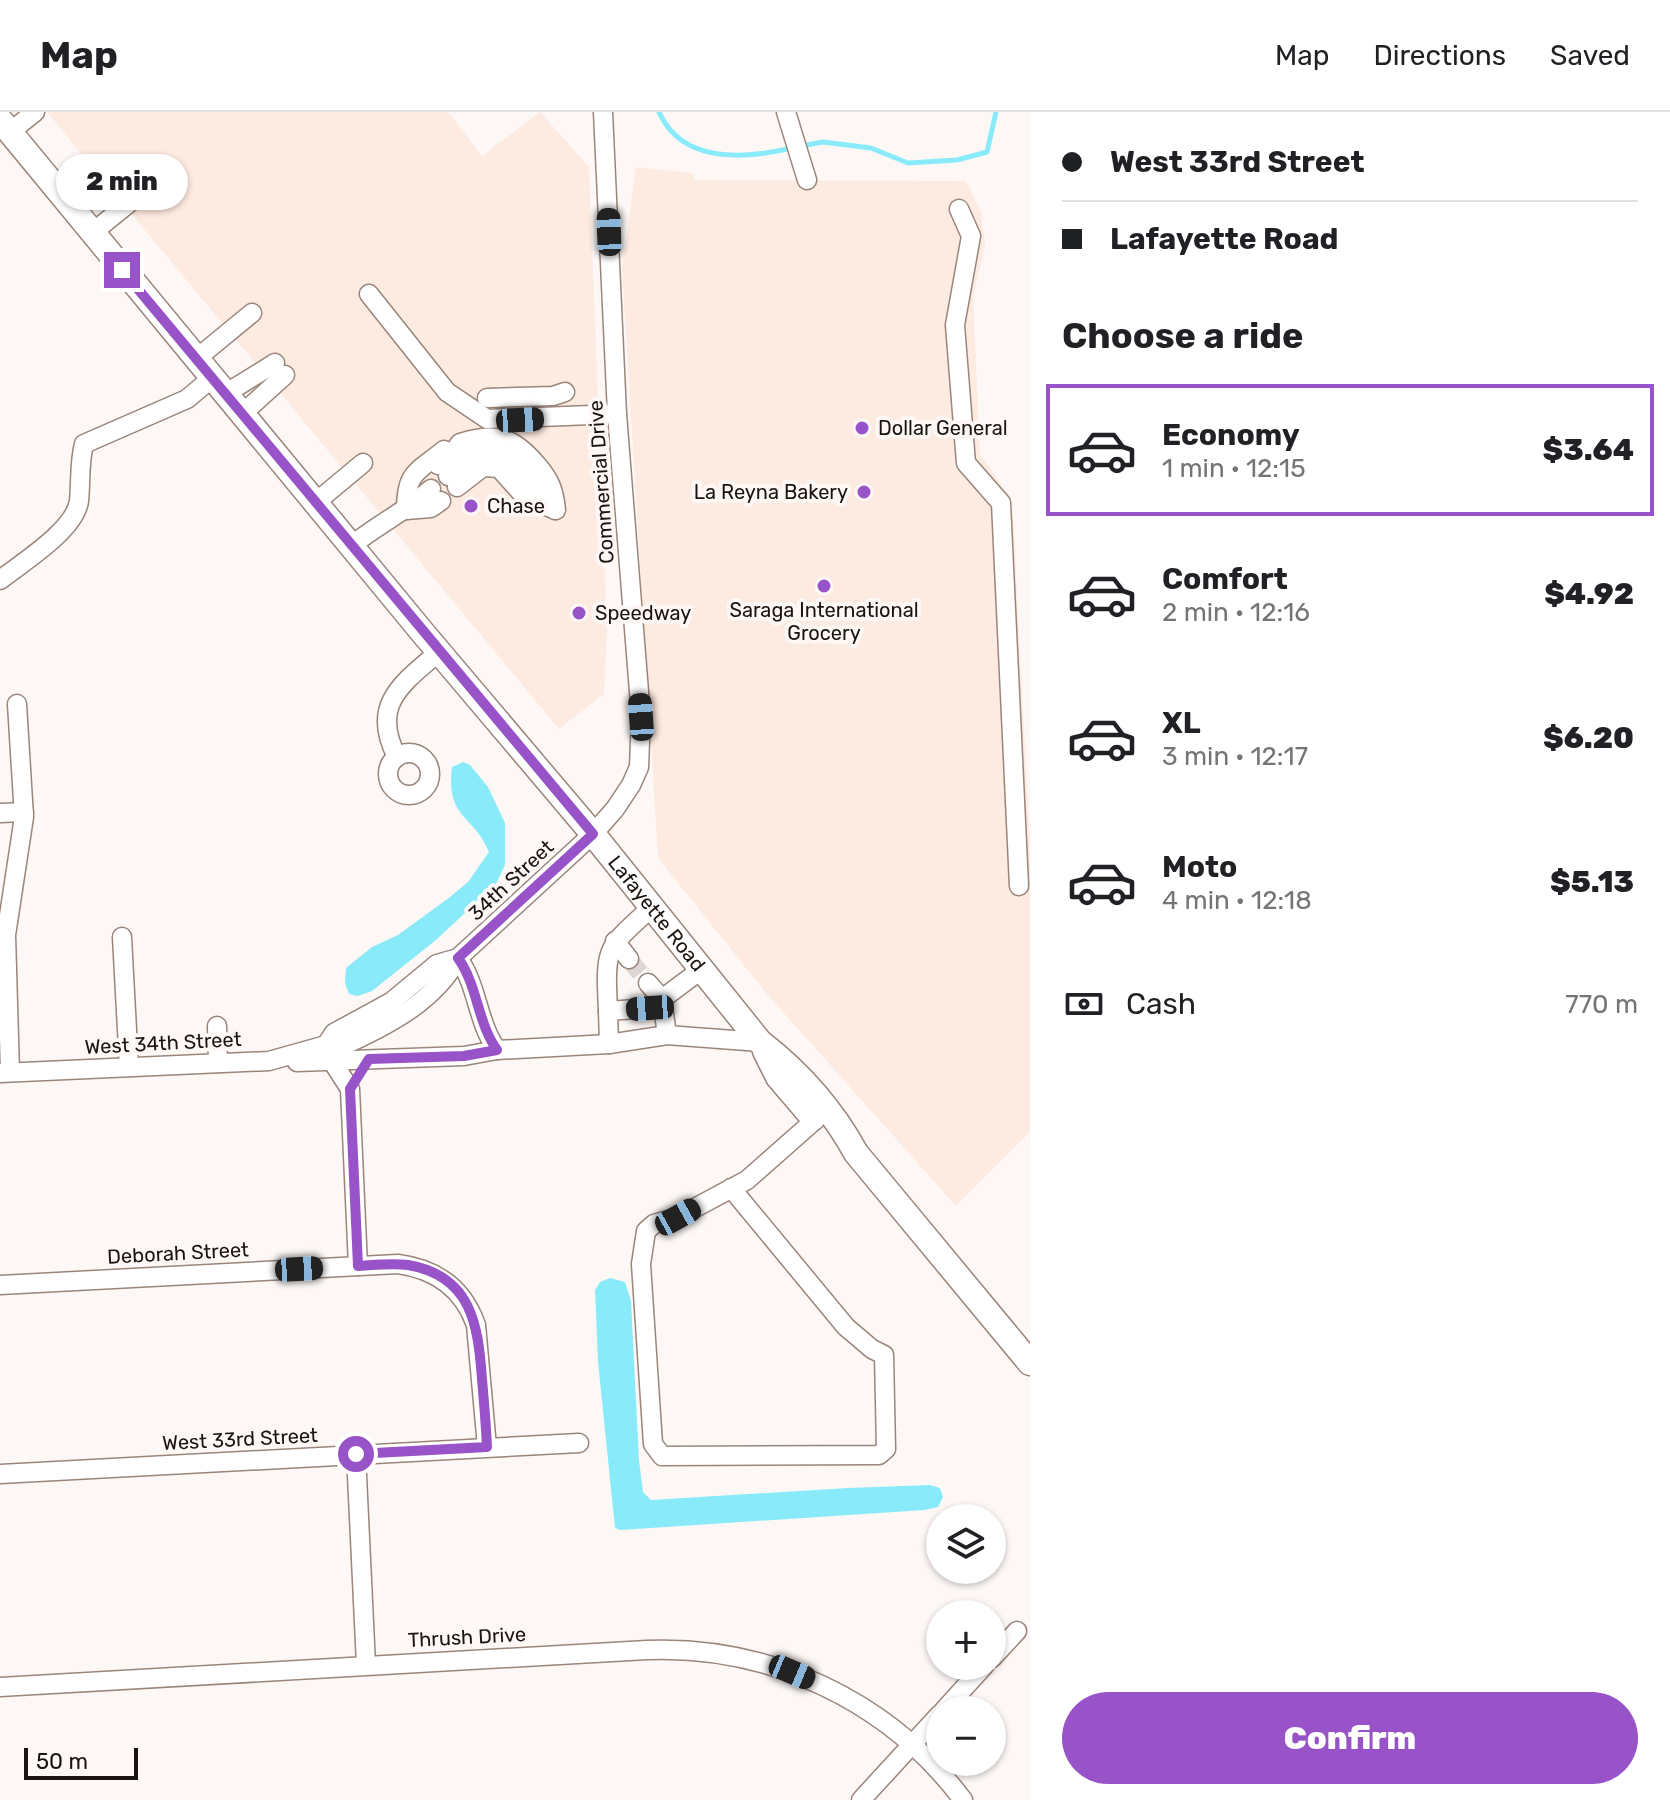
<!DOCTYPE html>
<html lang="en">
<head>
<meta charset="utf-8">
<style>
  :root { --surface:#fff; --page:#f2f2f2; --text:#202124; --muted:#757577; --line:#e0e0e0; --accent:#9753c7 }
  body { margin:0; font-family:Rubik,sans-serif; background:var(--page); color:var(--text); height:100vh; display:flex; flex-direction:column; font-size:30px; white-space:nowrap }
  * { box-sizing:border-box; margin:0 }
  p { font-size:26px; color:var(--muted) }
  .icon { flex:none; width:44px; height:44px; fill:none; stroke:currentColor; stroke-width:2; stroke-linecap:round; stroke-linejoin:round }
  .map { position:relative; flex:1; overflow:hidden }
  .drawer { display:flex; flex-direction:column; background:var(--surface); width:640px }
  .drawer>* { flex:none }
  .banner { display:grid; align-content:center; height:176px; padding:0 32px; background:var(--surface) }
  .fabs { position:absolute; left:926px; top:1392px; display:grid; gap:16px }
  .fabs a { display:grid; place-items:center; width:80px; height:80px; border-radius:50%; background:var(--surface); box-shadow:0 2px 6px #0004; font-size:40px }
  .scale { position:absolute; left:24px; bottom:20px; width:114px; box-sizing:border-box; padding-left:8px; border:4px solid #1b130f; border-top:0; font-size:22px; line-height:28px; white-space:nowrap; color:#1b130f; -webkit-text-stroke:6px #fdf8f6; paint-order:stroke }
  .end { position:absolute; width:36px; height:36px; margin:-18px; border:10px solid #9753c7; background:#fff; box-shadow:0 0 0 4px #fff }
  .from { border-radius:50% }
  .bubble { position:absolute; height:56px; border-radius:28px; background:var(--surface); box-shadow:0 2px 6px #0004; font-size:26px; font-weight:800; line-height:56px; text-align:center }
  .car { position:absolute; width:24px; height:48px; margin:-24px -12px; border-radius:10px; box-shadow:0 0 6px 2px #0007; background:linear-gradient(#222 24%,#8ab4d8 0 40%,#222 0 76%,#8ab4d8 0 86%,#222 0) }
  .banner b { display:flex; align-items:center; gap:28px; height:76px; font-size:30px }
  .banner b+b { border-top:2px solid var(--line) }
  .banner i { width:20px; height:20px; background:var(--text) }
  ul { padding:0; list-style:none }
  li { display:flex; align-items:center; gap:24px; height:132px; margin:0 16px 12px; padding:0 16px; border:4px solid transparent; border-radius:0px }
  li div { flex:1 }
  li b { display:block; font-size:30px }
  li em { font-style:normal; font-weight:800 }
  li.active { border-color:var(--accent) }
  li>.icon { width:72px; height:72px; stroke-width:1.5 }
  h2 { padding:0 32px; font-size:36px; line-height:96px }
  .pay { display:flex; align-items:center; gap:20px; height:88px; padding:0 32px; font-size:30px }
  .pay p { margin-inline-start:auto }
  .action { display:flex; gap:16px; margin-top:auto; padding:16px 32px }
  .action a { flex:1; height:92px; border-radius:48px; background:var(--accent); color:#fff; font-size:32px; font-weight:800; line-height:92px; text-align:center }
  header { display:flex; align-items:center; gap:48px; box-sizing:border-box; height:112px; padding:0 40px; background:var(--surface); border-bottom:2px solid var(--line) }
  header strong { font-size:38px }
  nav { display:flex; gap:44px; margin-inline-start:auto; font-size:28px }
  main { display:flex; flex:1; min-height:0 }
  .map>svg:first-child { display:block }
  .built { fill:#fdeae0 }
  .water { fill:#89ebf9 }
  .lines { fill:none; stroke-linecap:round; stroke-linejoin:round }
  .stream { stroke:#89ebf9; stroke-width:5 }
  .minor-tunnel { stroke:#dbd6d3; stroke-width:18; stroke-dasharray:18 9; stroke-linecap:butt }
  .minor-casing { stroke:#9a857a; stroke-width:21 }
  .major-casing { stroke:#9a857a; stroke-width:27 }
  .minor { stroke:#fff; stroke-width:18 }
  .major { stroke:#fff; stroke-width:24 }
  .route { stroke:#9753c7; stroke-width:10 }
  .poi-dot { fill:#9753c7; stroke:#fdf8f6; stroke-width:3 }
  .labels { text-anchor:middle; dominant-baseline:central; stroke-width:8; stroke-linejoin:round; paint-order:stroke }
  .poi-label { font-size:20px; fill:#1b130f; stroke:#fdf8f6; text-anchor:start }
  .street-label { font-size:20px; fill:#1b130f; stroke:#fdf8f6 }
</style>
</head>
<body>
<header>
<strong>Map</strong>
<nav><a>Map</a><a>Directions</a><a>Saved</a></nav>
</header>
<main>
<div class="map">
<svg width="1030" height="1688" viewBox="0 0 1030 1688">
  <rect width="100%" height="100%" fill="#fdf8f6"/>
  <!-- built -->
  <g class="built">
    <path d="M47 0H448L482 44 540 0 589 55 607 518 604 582 559 617Z"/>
    <path d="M636 55 692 61 694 68 966 69 981 100 985 134 973 185 980 342 1005 378 1013 404 1030 735V1020L956 1094 767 882 658 746 622 157Z"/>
  </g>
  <!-- water -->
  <g class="water">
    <path d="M463 650 470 653 488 675 505 711V753L496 772 436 828 372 879 358 884 349 882 345 871 346 856 372 835 398 823 450 785 468 770 489 740C473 701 446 708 452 655Z"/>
    <path d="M610 1166 625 1170 631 1189 639 1348 643 1380 651 1388 848 1376 930 1373 940 1376 943 1385 938 1395 925 1398 620 1418 615 1416 598 1250 595 1178 600 1170Z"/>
  </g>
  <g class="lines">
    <!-- stream -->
    <g class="stream">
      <path d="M659 0C682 52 744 47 792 36"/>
      <path d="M801 34 823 30 871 36 908 51 957 48 987 40 996 0"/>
    </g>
    <!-- minor-tunnel -->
    <path class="minor-tunnel" d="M629 847 648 871"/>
    <defs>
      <g id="minor">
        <path d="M786 0 807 68"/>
        <path d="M10 20 35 0"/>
        <path d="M959 97 971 124 955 213 966 351 1001 391 1019 774"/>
        <path d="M92 121 145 78"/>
        <path d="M369 182 447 280 487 307 617 302"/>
        <path d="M196 247 252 201"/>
        <path d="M225 282 275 251"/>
        <path d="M487 286 553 284 565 280"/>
        <path d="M242 302 285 263"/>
        <path d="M438 353 452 342 460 331C496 320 513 324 537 353 550 368 554 378 556 398L526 386 499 356 483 355 457 375"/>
        <path d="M448 364C457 356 467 346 479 341 510 329 538 376 555 398"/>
        <path d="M315 391 363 351"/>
        <path d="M406 398C406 360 416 361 444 338"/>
        <path d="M406 398 431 396 441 389"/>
        <path d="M351 434C377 413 406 399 431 377"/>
        <path d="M0 468C23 450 75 418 79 389 81 369 79 351 84 332L187 287 212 266"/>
        <circle cx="409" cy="662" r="21"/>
        <path d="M397 645C369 592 404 570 440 539"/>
        <path d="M0 701 24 700"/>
        <path d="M122 825 129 955"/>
        <path d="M615 829 629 847"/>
        <path d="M458 846C478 874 477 910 497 938"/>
        <path d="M648 871 662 887 702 857"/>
        <path d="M608 899C605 834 605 838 652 795"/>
        <path d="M217 914 218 951"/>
        <path d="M609 932 608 899 650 896 662 887 667 923"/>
        <path d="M326 933 334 921 391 890 437 852 458 846"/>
        <path d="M332 949 350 977 358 1154"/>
        <path d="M297 950 464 944 497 938 609 932 667 923 760 930"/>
        <path d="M10 960 6 823 24 705 17 592"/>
        <path d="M0 961 269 949 326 933 338 936C383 916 434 891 458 846L593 722 615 697 631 673 639 655 641 605 617 302 603 0"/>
        <path d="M731 1076 846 1215 872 1237 884 1243 886 1337 879 1343 662 1344 653 1332 641 1152 646 1119 654 1112 678 1105 747 1068 815 1008"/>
        <path d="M0 1173 398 1152C436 1157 463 1176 476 1213L487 1335"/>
        <path d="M356 1342 366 1553"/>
        <path d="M0 1362 579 1331"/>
        <path d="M992 1546 1017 1519"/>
        <path d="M0 1575 647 1538C770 1533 889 1589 963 1688"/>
        <path d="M944 1598 984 1554"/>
        <path d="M861 1688 940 1602"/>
      </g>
      <g id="major">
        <path id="s1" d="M0 8 423 521 593 722 760 930C800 961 832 997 856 1041L1030 1251"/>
        <path d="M765 939 778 965 813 1006"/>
      </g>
    </defs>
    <!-- minor casing -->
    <use href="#minor" class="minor-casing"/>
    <!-- major casing -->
    <use href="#major" class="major-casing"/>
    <!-- minor -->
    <use href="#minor" class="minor"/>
    <!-- major -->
    <use href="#major" class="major"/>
  </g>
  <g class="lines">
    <!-- route -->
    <path class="route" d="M122 158 593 722 458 846C478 874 477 910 497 938L464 944 369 947 350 977 358 1154C375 1153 392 1151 408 1153 472 1164 478 1213 482 1267 484 1290 486 1313 487 1335L356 1342"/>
  </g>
  <!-- markers -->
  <g class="poi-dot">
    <circle cx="862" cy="316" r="8"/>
    <circle cx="864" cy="380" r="8"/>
    <circle cx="471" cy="394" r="8"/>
    <circle cx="824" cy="474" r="8"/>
    <circle cx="579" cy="501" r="8"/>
  </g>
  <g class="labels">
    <!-- poi labels -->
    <g class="poi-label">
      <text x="878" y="316">Dollar General</text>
      <text x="848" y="380" text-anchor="end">La Reyna Bakery</text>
      <text x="487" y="394">Chase</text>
      <text x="824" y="498" text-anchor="middle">Saraga International<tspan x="824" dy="23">Grocery</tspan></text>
      <text x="595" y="501">Speedway</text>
    </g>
    <!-- street labels -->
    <g class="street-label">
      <text transform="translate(601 370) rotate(-94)">Commercial Drive</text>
      <text transform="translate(511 768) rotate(-43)">34th Street</text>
      <text stroke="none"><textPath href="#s1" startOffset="1030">Lafayette Road</textPath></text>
      <text transform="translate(163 931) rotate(-3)">West 34th Street</text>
      <text transform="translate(178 1141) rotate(-3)">Deborah Street</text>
      <text transform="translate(240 1327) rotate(-3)">West 33rd Street</text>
      <text transform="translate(467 1525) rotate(-3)">Thrush Drive</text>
    </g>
  </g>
</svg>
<div class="fabs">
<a><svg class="icon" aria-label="layers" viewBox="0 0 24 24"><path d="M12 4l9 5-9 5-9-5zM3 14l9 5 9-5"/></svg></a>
<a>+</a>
<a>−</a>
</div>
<div class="scale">50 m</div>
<i class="end from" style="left:356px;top:1342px"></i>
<i class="end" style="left:122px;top:158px"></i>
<div class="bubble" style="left:56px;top:42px;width:132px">2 min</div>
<i class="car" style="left:609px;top:120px;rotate:358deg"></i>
<i class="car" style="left:520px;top:308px;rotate:87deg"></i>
<i class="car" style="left:641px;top:605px;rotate:356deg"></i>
<i class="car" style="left:650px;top:896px;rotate:266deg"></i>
<i class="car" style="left:678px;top:1105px;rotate:61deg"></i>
<i class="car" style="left:299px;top:1157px;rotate:87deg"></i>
<i class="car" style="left:792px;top:1560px;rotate:113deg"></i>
</div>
<section class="drawer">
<div class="banner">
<b><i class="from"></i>West 33rd Street</b>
<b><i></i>Lafayette Road</b>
</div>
<h2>Choose a ride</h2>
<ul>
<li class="active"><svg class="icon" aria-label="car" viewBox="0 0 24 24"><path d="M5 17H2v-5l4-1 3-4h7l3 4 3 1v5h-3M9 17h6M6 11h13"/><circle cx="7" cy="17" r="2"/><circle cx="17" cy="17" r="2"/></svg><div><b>Economy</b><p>1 min · 12:15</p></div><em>$3.64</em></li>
<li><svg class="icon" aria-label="car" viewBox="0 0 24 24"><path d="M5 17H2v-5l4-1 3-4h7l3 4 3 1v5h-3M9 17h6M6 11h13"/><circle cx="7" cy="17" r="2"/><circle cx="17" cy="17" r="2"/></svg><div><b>Comfort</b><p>2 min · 12:16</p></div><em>$4.92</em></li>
<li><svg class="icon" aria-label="car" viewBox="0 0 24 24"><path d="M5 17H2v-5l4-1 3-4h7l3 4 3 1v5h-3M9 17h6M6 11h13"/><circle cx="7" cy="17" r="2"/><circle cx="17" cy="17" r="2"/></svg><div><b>XL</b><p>3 min · 12:17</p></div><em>$6.20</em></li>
<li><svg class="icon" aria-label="car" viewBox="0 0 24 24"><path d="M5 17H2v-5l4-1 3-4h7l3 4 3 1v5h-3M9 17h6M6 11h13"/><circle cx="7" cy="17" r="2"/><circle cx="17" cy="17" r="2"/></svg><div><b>Moto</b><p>4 min · 12:18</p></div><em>$5.13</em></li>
</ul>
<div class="pay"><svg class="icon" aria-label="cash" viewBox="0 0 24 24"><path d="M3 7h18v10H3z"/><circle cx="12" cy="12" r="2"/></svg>Cash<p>770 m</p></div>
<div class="action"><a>Confirm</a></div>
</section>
</main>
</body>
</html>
